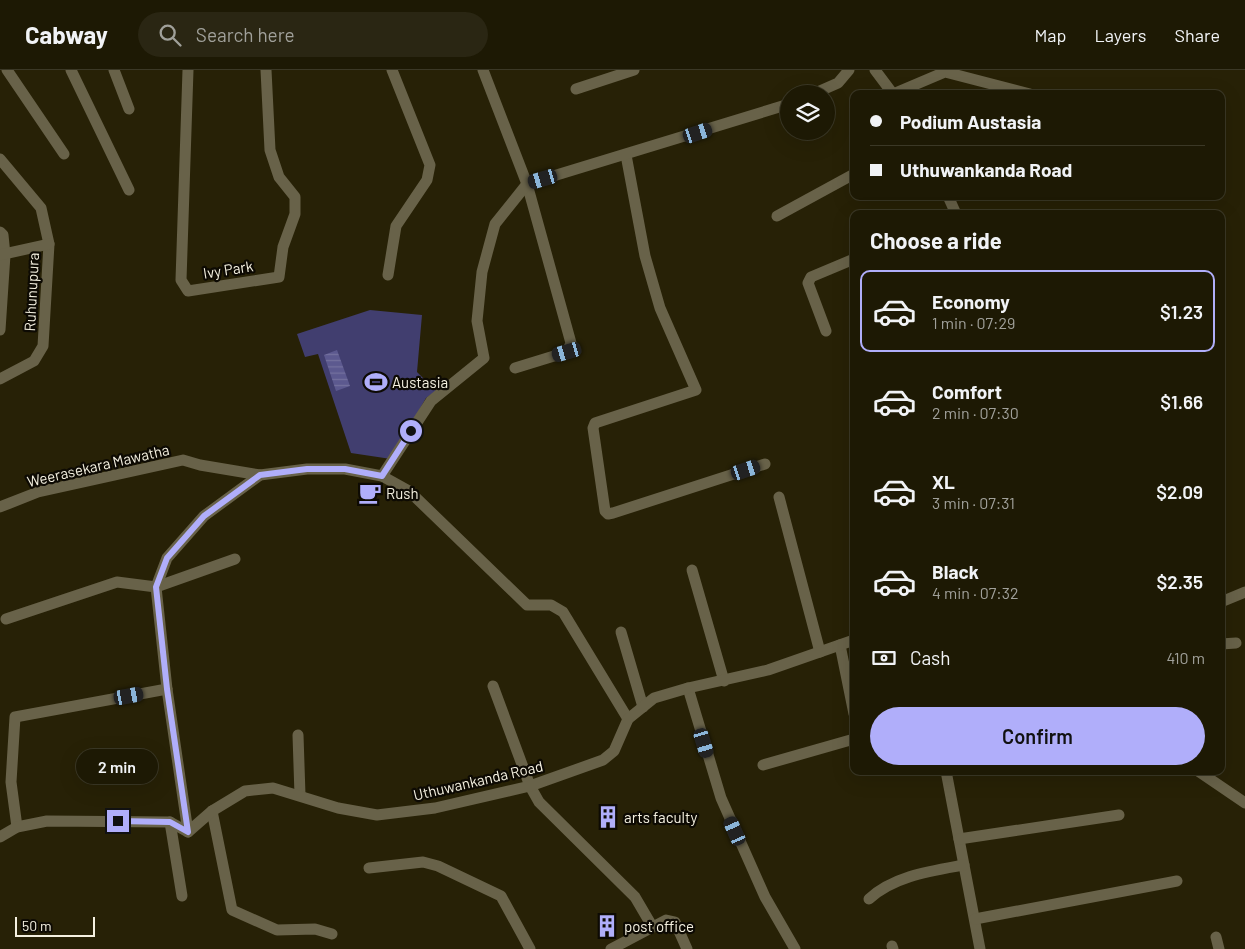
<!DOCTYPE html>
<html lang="en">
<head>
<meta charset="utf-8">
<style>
  :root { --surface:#1d1904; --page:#2a2613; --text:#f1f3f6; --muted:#a0a09a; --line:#3b3826; --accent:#b0aefa }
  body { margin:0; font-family:Barlow,sans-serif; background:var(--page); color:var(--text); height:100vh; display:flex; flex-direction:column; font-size:19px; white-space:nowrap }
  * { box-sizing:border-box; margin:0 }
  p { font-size:16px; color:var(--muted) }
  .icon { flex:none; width:28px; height:28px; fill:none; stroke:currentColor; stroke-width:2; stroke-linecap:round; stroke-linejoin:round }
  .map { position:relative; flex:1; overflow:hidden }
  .details { position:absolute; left:850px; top:140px; width:375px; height:565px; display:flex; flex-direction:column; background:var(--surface); border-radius:10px; box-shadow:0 5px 20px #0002,0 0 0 1px var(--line) }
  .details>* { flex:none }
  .banner { position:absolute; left:850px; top:20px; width:375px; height:110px; border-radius:10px; box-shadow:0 5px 20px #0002,0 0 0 1px var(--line); display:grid; align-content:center; height:110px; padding:0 20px; background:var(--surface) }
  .controls { position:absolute; left:780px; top:15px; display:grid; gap:10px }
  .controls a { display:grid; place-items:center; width:55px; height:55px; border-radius:50%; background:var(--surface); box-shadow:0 5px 20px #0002,0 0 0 1px var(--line); font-size:25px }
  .scale { position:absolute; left:15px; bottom:12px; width:80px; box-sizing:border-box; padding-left:5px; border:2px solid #f5f1e1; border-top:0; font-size:14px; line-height:18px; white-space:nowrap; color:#f5f1e1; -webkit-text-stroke:4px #0d0a03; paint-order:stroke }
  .end { position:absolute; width:22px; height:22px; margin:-11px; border:6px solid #b0aefa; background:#111; box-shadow:0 0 0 2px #111 }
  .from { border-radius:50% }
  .bubble { position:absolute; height:35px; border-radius:18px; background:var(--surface); box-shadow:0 5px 20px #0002,0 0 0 1px var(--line); font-size:16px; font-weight:600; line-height:35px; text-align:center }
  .car { position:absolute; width:15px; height:30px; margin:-15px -8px; border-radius:6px; box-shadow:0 0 4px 1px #0007; background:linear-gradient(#222 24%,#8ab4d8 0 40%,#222 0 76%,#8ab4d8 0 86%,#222 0) }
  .banner b { display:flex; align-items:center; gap:18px; height:48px; font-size:19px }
  .banner b+b { border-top:1px solid var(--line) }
  .banner i { width:12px; height:12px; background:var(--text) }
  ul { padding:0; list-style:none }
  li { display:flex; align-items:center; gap:15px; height:82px; margin:0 10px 8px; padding:0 10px; border:2px solid transparent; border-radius:10px }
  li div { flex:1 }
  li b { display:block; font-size:19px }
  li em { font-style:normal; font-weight:600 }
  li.on { border-color:var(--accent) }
  li>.icon { width:45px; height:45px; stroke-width:1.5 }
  h2 { padding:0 20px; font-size:22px; line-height:60px }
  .pay { display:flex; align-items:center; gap:12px; height:55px; padding:0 20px; font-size:19px }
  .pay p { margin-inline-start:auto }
  .action { display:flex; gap:10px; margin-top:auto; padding:10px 20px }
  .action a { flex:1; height:58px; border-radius:30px; background:var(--accent); color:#111; font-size:20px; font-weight:600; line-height:58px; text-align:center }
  header { display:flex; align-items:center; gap:30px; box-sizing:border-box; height:70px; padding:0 25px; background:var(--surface); border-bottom:1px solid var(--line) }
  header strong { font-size:24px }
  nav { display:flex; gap:28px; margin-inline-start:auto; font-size:18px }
  .search { width:350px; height:45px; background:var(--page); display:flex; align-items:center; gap:12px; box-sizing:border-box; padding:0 18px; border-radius:28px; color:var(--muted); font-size:19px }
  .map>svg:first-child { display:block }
  .pitch { fill:#413e6f }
  .water { fill:url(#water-rules) }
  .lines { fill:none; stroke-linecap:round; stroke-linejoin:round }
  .minor { stroke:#686249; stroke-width:11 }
  .route { stroke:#b0aefa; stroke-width:6 }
  .labels { text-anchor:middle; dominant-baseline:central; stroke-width:4.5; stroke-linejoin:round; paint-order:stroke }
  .street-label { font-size:15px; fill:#f5f1e1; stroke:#0d0a03 }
  .poi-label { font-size:15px; fill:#f5f1e1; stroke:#0d0a03; text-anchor:start }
</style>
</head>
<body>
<header>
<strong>Cabway</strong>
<div class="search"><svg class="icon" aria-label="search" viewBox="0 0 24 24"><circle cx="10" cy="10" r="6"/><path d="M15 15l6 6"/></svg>Search here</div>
<nav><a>Map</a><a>Layers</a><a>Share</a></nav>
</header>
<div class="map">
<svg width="1245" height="879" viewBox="0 0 1245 879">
  <defs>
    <pattern id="water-rules" width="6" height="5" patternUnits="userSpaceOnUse" patternTransform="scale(1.25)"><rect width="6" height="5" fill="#5c598f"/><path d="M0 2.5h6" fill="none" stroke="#74719e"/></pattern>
  </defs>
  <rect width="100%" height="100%" fill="#272106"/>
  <!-- pitch -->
  <path class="pitch" d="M370 240 422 245 417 302 436 321 426 328 391 389 351 383 318 284 305 287 297 264Z"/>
  <!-- water -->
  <path class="water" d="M337 280 350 316 336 321 324 285Z"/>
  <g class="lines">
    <!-- minor -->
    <g class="minor">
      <path d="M7 0 64 84"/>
      <path d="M71 0 129 120"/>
      <path d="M114 0 129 39"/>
      <path d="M188 0 181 210 188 221 279 207 283 177 295 144V127L279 107 270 80 266 0"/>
      <path d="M483 0 527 114 571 273 567 282 515 298"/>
      <path d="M875 0 893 24"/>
      <path d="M576 19 634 0"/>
      <path d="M813 24 838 13 849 0"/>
      <path d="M893 24 945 2 1030 24"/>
      <path d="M626 85 645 186 660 238 696 320 595 353 593 358 605 441 608 444 613 443 765 394"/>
      <path d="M0 89 41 138 49 174 43 276 34 291 0 309"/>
      <path d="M948 126 956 144"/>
      <path d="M777 146 854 104"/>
      <path d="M0 162 3 165 5 185 0 260"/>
      <path d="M0 185 49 174"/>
      <path d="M388 205 396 156 427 110 430 95 392 0"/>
      <path d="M826 261 808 213 811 207 854 189"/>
      <path d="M382 406 431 331 484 288 477 251 482 202 495 154 527 114 789 34"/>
      <path d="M779 427 820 582"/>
      <path d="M0 437 38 422 183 390 200 395 260 405 307 399H345L382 406 409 421 527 535H551L563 542 628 649"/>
      <path d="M692 500 724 611"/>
      <path d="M1221 532 1245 522"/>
      <path d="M6 549 117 512 156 517 235 489"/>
      <path d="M621 562 643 637"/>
      <path d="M1221 574 1236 573"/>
      <path d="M840 575 854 644"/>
      <path d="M493 616 530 716 539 732 635 827 652 856"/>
      <path d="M688 618 721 728 765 827 795 879"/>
      <path d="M298 665 300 725"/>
      <path d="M763 695 854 669"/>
      <path d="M946 701 980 879"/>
      <path d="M1198 701 1245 733"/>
      <path d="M212 741 232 840 277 860 315 859 332 864"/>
      <path d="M170 752 182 826"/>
      <path d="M17 757 11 712 15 647 167 619"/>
      <path d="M188 762 167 619 156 517 167 488 204 446 260 405"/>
      <path d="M0 767 17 757 47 751 170 752 188 762 212 741 245 721 273 718 338 738 377 745 435 738 530 716 603 690 614 681 628 649 654 628 688 618 768 600 854 570"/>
      <path d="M959 769 1119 745"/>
      <path d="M369 798 423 792 438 796 501 826 530 879"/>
      <path d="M869 829C894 806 931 801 964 795"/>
      <path d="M975 849 1177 811"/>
      <path d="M1216 867 1219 879"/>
      <path d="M892 876 893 879"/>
      <path d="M611 879 666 850 675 852 687 879"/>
    </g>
  </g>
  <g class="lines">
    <!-- route -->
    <path class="route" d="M118 751 170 752 188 762 167 619 156 517 167 488 204 446 260 405 307 399H345L382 406 411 361"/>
  </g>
  <!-- icons -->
  <defs>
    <symbol id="stadium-bare" viewBox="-9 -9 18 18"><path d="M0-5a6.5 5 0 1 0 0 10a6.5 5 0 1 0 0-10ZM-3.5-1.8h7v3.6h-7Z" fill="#b0aefa" stroke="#0d0a03" stroke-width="2.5" paint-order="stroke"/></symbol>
    <symbol id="cafe-bare" viewBox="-9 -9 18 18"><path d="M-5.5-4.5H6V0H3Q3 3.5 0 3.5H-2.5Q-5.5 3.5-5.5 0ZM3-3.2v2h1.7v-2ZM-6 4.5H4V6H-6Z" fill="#b0aefa" stroke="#0d0a03" stroke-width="2.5" paint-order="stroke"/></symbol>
    <symbol id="building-bare" viewBox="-9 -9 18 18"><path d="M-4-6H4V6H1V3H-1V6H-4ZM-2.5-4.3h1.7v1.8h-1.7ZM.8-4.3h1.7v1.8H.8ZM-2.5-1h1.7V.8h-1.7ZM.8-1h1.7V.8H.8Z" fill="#b0aefa" stroke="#0d0a03" stroke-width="2.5" paint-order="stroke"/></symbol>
  </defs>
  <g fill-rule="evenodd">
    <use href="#stadium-bare" x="360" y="296" width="32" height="32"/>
    <use href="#cafe-bare" x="354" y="407" width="32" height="32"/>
    <use href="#building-bare" x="592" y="731" width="32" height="32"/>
    <use href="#building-bare" x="591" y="840" width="32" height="32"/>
  </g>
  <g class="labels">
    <!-- street labels -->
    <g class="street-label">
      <text transform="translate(228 199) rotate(-9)">Ivy Park</text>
      <text transform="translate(31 222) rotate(-87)">Ruhunupura</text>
      <text transform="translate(98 395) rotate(-13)">Weerasekara Mawatha</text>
      <text transform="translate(478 710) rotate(-13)">Uthuwankanda Road</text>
    </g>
    <!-- poi labels -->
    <g class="poi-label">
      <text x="392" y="312">Austasia</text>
      <text x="386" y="423">Rush</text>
      <text x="624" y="747">arts faculty</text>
      <text x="624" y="856">post office</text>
    </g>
  </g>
</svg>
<div class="controls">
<a><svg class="icon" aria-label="layers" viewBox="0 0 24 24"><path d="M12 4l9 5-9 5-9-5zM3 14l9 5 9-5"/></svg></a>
</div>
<div class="scale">50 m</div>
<i class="end from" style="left:411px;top:361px"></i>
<i class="end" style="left:118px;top:751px"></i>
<div class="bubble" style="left:76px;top:679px;width:82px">2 min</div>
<i class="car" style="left:698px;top:63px;rotate:72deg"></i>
<i class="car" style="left:543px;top:109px;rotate:254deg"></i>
<i class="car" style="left:567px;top:282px;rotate:254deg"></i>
<i class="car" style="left:746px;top:400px;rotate:72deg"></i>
<i class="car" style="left:129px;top:626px;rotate:80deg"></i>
<i class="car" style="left:704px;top:673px;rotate:163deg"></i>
<i class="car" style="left:735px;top:761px;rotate:336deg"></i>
<div class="banner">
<b><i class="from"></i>Podium Austasia</b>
<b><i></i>Uthuwankanda Road</b>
</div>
<section class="details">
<h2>Choose a ride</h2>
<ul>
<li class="on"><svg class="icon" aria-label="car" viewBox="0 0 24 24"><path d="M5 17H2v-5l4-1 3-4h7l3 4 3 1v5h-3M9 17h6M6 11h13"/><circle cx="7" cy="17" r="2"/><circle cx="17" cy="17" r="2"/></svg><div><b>Economy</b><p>1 min · 07:29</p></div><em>$1.23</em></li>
<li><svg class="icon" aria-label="car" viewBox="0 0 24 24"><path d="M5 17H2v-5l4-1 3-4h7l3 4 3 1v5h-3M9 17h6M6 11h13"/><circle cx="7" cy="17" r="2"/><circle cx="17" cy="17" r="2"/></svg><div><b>Comfort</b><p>2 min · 07:30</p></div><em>$1.66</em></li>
<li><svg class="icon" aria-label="car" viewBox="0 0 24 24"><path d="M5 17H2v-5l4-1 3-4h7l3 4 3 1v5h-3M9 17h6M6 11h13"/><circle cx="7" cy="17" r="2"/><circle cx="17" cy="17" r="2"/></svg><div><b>XL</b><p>3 min · 07:31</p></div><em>$2.09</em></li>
<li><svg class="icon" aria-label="car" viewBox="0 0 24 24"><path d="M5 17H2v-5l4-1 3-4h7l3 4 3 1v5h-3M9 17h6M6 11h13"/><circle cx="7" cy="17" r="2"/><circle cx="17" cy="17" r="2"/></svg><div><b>Black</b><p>4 min · 07:32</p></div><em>$2.35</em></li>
</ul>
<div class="pay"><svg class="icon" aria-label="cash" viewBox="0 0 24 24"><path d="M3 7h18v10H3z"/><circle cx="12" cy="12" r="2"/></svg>Cash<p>410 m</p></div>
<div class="action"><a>Confirm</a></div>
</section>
</div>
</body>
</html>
